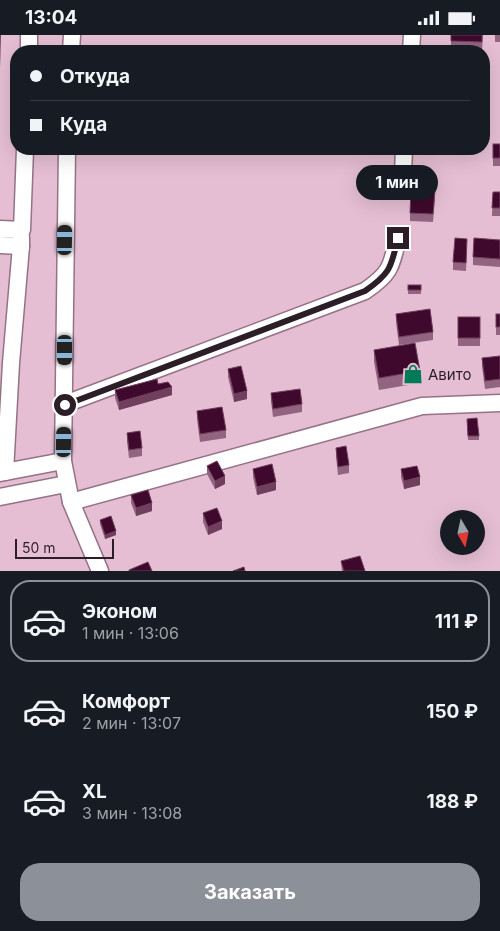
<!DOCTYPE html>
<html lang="ru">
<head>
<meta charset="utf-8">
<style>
  :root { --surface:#171b24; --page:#242831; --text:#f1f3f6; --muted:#9ea1a6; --line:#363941; --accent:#8c9099 }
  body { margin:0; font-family:Inter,sans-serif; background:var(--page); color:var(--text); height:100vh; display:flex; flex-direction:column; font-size:19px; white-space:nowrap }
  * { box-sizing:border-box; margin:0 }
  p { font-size:16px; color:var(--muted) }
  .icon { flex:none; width:28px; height:28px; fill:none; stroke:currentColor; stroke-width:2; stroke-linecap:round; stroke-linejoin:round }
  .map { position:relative; height:536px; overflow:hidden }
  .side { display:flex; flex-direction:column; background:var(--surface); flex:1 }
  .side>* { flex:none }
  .top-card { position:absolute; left:10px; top:10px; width:480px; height:110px; border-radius:20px; box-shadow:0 5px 20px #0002; display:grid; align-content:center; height:110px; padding:0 20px; background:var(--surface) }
  .needle { width:32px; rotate:171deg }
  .controls { position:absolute; left:440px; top:475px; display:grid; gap:10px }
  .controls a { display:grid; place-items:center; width:45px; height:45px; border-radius:50%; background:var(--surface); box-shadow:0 5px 20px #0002; font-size:25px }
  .scale { position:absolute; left:15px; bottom:12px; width:99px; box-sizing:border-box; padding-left:5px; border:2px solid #2c1e26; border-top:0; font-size:14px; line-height:18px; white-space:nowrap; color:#2c1e26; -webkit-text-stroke:4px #e5bed3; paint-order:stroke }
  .end { position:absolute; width:22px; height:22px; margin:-11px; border:6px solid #2c1e26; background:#fff; box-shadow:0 0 0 2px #fff }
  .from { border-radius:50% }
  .bubble { position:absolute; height:35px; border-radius:18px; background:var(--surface); box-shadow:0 5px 20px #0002; font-size:16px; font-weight:700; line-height:35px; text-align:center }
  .car { position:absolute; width:15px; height:30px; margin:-15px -8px; border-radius:6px; box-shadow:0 0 4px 1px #0007; background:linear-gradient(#222 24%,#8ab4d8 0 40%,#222 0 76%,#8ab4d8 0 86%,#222 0) }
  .top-card b { display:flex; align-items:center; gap:18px; height:48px; font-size:19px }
  .top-card b+b { border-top:1px solid var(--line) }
  .top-card i { width:12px; height:12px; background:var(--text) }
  ul { padding:9px 0 0; list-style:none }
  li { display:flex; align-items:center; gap:15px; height:82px; margin:0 10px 8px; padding:0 10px; border:2px solid transparent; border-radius:20px }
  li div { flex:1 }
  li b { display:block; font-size:19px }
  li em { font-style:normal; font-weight:700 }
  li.current { border-color:var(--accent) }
  li>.icon { width:45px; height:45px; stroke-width:1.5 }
  .primary-button { display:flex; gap:10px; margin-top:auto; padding:10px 20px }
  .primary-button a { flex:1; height:58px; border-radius:20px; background:var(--accent); color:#fff; font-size:20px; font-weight:700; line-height:58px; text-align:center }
  .status { display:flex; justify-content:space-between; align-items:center; height:35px; padding:0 25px; background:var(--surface); direction:ltr }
  .status svg { height:14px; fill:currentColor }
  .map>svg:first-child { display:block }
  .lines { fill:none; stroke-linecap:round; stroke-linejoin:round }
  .minor-casing { stroke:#957285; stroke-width:19 }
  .minor { stroke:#fff; stroke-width:16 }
  .wall { fill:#926480 }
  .shaded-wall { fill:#703f5e }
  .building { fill:#3e092c; stroke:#703f5e }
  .route { stroke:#2c1e26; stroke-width:6 }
  .labels { text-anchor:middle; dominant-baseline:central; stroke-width:5; stroke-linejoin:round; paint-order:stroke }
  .poi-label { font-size:15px; fill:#2c1e26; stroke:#e5bed3; text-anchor:start }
</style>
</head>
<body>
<div class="status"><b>13:04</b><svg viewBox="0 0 49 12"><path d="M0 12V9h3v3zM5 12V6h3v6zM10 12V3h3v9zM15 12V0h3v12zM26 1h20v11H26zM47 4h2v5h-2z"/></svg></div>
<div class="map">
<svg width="500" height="536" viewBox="0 0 500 536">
  <rect width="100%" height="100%" fill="#e5bed3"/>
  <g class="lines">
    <defs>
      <g id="minor">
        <path d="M29 16V0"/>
        <path d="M71 16 72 0"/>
        <path d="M411 16 412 0"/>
        <path d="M67 114 63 426 71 467 100 536"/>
        <path d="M403 138 404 114"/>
        <path d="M0 194 22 195 25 114"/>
        <path d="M0 210 21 211V202"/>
        <path d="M65 369 365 256C391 238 391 232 398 203"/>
        <path d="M5 437 11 328 21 211"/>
        <path d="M0 438 63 426"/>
        <path d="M0 462 66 449"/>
        <path d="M71 467 422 371 500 368"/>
      </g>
    </defs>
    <!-- minor casing -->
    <use href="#minor" class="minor-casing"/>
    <!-- minor -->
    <use href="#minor" class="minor"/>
  </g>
  <!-- wall -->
  <g class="wall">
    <path d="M451 0H483L482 16H451Z"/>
    <rect x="495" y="0" width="5" height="7"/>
    <rect x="493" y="109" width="7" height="22"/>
    <path d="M493 157H500V181H492Z"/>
    <path d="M435 163 433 187 410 186V178Z"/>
    <path d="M500 205V232L473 230V222Z"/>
    <path d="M467 212 466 236 453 235V227Z"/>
    <rect x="408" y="250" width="13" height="9"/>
    <path d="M396 279 433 297V305L399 310 396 287Z"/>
    <rect x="496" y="279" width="4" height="21"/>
    <rect x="458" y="282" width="22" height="29"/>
    <path d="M374 315 420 336V348L379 355 374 327Z"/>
    <path d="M500 321V352L485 354 482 331V323Z"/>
    <path d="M228 334 247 364 234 367 228 342Z"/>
    <path d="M158 349 172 360 119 375 115 363V355Z"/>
    <path d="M271 358 302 369V377L273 382 271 366Z"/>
    <path d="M197 376 226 395V403L200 407 197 384Z"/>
    <path d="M467 388 479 401V405H468Z"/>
    <path d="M127 398 142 413V421L129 423 127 406Z"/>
    <path d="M336 413 349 430V438L338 440 336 421Z"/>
    <path d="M207 431 225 449 215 454 207 439Z"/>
    <path d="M253 434 276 455 257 460 253 442Z"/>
    <path d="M401 434 420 450 404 454 401 442Z"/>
    <path d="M131 460 152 476 136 481 131 468Z"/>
    <path d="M203 478 222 494 208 500 203 487Z"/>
    <path d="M100 485 116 500 105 504 100 489Z"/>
    <path d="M341 526 365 536H342Z"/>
  </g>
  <!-- shaded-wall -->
  <g class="shaded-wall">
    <path d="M0 0H1L0 34Z"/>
    <path d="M172 352V360L119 375V367Z"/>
    <path d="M247 356V364L234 367V359Z"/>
    <path d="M225 441V449L215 454V446Z"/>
    <path d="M420 442V450L404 454V446Z"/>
    <path d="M276 447V455L257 460V452Z"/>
    <path d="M152 468V476L136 481V473Z"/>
    <path d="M222 486V494L208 500V492Z"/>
    <path d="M116 496V500L105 504V500Z"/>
  </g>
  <!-- building -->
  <g class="building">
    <path d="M451 0H482V7L451 6Z"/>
    <rect x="493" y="109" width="7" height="14"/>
    <path d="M411 154 435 155 433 179 410 178Z"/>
    <path d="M493 157H500V173H492Z"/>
    <path d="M455 203 467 204 466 228 453 227Z"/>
    <path d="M474 203 500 205V224L473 222Z"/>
    <rect x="408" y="250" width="13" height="5"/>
    <path d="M430 274 433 297 399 302 396 279Z"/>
    <rect x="496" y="279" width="4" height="13"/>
    <rect x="458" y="282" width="22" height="21"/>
    <path d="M415 308 420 336 379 343 374 315Z"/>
    <path d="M500 321V344L485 346 482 323Z"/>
    <path d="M241 331 247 356 234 359 228 334Z"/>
    <path d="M157 344 158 349 168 347 172 352 119 367 115 355Z"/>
    <path d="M300 354 302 369 273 374 271 358Z"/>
    <path d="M222 372 226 395 200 399 197 376Z"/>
    <path d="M477 383 479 401H468L467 384Z"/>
    <path d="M140 396 142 413 129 415 127 398Z"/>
    <path d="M346 411 349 430 338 432 336 413Z"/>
    <path d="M217 426 225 441 215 446 207 431Z"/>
    <path d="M272 429 276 447 257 452 253 434Z"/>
    <path d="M417 431 420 442 404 446 401 434Z"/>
    <path d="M148 455 152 468 136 473 131 460Z"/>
    <path d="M217 473 222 486 208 492 203 478Z"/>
    <path d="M111 481 116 496 105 500 100 485Z"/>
    <path d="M360 521 365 536H344L341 526Z"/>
    <path d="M148 527 152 536H129V535Z"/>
    <path d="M244 532 245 536H233Z"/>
  </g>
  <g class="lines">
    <!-- route -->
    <path class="route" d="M65 370 365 256C391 238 391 232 398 203"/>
  </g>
  <!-- icons -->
  <defs>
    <symbol id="shop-bare" viewBox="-9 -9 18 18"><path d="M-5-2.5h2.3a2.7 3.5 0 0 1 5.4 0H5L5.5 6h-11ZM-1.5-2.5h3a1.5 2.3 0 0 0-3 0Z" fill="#007a57" stroke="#e5bed3" stroke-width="2.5" paint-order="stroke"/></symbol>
  </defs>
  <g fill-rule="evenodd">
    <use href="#shop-bare" x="399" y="325" width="28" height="28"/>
  </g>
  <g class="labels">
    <!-- poi labels -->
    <g class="poi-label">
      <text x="428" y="339">Авито</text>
    </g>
  </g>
</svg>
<div class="controls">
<a><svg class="needle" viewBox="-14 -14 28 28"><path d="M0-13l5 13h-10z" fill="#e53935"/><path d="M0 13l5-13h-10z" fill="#9ea1a6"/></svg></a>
</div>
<div class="scale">50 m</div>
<i class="end from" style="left:65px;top:370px"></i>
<i class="end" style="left:398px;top:203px"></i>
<div class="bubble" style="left:356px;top:130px;width:82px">1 мин</div>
<i class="car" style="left:65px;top:205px;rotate:1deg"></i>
<i class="car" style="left:65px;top:315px;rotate:180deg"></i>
<i class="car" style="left:64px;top:407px;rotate:1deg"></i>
<div class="top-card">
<b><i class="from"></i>Откуда</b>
<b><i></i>Куда</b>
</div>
</div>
<section class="side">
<ul>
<li class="current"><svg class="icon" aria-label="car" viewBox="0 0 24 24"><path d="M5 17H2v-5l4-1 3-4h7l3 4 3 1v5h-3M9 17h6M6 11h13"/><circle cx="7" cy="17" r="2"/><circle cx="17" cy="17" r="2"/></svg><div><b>Эконом</b><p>1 мин · 13:06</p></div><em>111 ₽</em></li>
<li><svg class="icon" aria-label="car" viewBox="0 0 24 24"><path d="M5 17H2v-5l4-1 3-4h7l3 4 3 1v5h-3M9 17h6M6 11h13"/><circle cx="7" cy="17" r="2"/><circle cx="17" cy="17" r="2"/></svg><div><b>Комфорт</b><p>2 мин · 13:07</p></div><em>150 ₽</em></li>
<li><svg class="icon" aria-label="car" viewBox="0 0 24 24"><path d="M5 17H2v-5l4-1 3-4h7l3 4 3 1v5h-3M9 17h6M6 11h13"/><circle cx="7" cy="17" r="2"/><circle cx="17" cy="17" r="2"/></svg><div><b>XL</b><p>3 мин · 13:08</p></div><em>188 ₽</em></li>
</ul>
<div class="primary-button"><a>Заказать</a></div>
</section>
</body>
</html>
